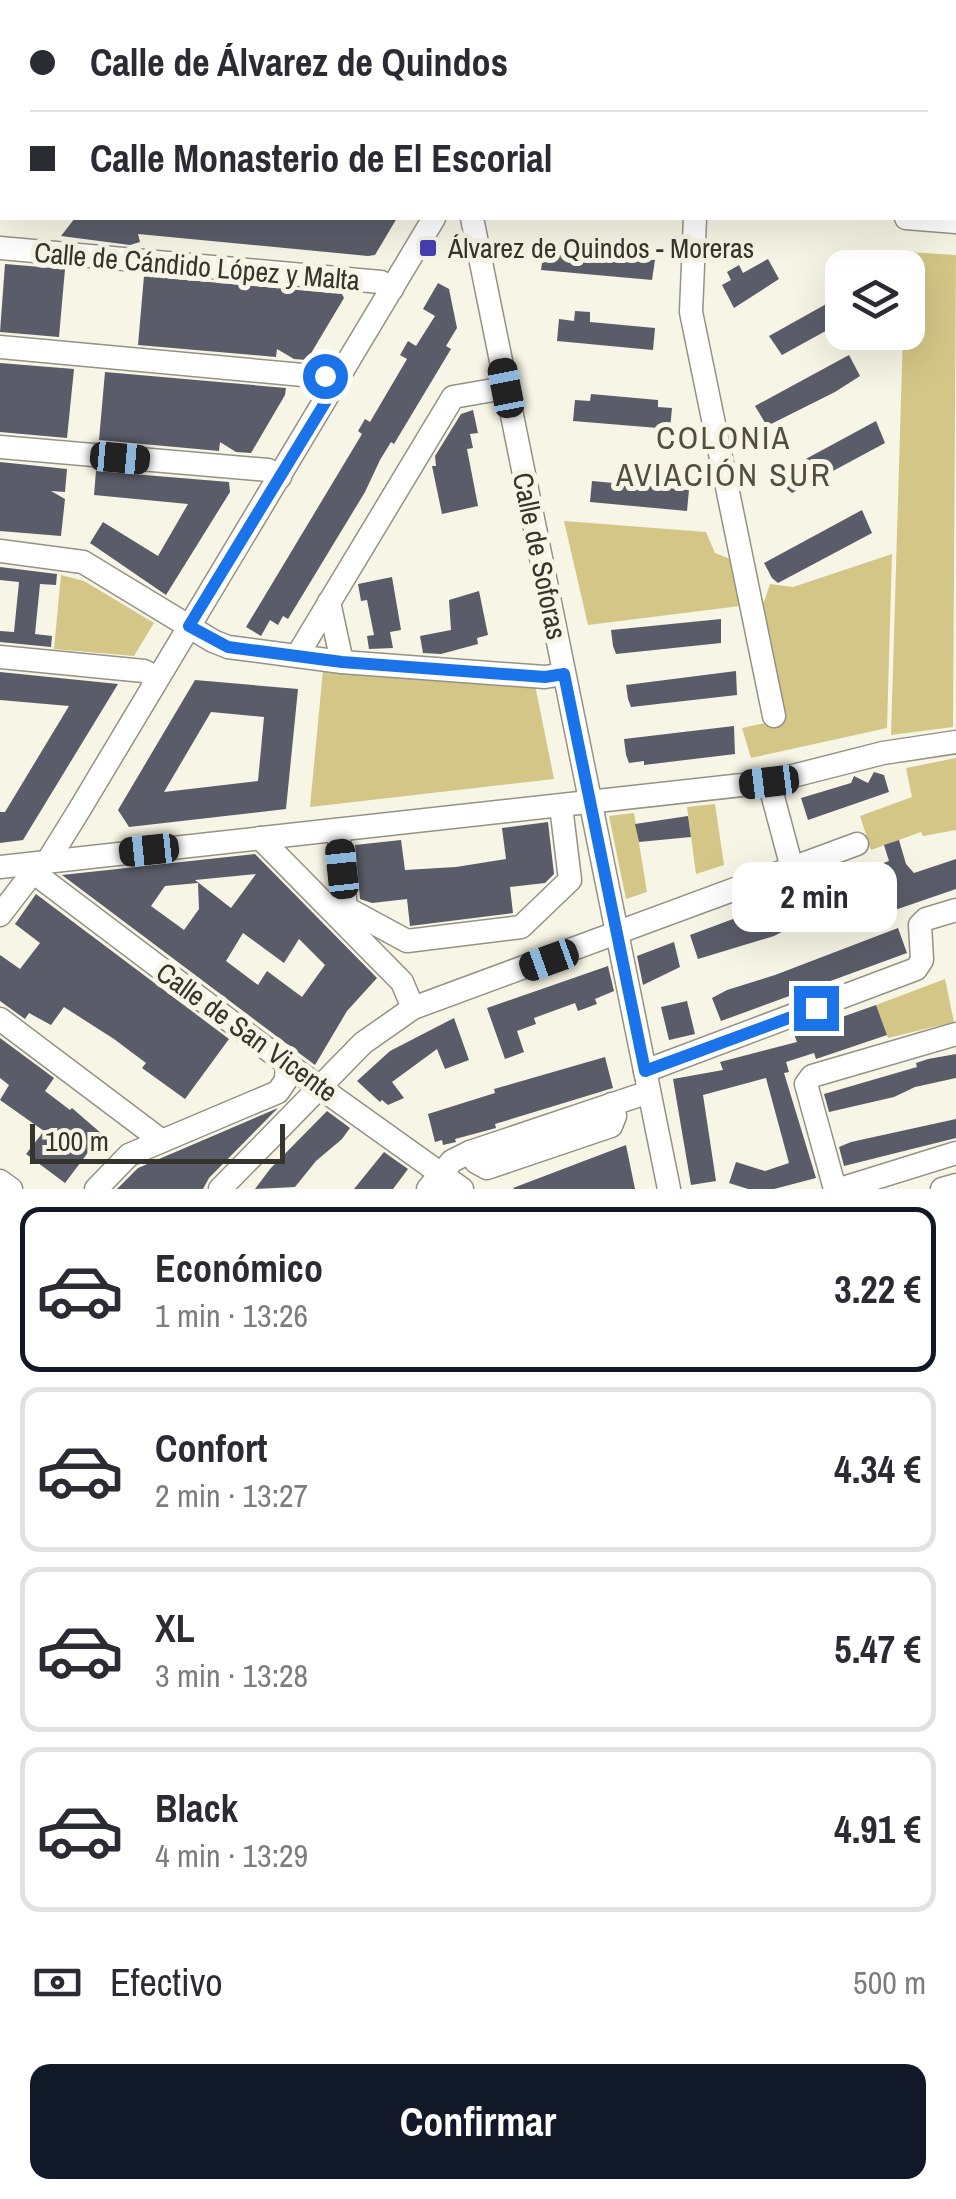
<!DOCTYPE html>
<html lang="es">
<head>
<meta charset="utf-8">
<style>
  :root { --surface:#fff; --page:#f2f2f3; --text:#2b2b33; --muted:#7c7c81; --line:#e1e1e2; --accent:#111827 }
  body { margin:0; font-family:"Archivo Narrow",sans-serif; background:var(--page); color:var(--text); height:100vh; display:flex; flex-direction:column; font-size:38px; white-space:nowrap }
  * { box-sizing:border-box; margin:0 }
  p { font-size:32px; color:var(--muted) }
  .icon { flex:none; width:55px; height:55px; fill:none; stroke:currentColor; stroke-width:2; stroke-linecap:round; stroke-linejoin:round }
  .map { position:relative; height:1189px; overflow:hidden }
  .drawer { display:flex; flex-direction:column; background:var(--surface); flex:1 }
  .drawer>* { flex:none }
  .top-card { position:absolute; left:0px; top:0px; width:958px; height:220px; box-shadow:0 10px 40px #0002; display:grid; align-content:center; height:220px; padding:0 30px; background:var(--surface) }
  .controls { position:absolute; left:825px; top:250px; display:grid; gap:20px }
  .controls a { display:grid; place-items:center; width:100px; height:100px; border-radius:20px; background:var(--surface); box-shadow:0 10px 40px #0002; font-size:50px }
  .scale { position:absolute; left:30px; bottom:25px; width:255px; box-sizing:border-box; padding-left:10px; border:5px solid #35342d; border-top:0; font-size:28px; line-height:35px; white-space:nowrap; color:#35342d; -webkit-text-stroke:8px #f7f5e5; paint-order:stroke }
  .end { position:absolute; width:45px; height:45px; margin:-22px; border:12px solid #1a73e8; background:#fff; box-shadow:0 0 0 5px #fff }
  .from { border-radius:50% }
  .bubble { position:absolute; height:70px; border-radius:20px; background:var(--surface); box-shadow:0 10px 40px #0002; font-size:32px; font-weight:700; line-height:70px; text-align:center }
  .car { position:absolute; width:30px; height:60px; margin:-30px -15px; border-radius:12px; box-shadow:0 0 8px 2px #0007; background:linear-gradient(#222 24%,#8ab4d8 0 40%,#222 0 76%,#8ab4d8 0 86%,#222 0) }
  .top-card b { display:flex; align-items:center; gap:35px; height:95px; font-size:38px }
  .top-card b+b { border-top:2px solid var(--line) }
  .top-card i { width:25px; height:25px; background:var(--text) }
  ul { padding:18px 0 0; list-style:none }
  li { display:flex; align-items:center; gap:30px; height:165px; margin:0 20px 15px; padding:0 10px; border:5px solid var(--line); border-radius:20px }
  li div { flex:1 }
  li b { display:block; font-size:38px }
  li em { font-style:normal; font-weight:700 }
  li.on { border-color:var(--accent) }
  li>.icon { width:90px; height:90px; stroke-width:1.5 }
  .pay { display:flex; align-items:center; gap:25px; height:110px; padding:0 30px; font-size:38px }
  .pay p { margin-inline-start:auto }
  .action { display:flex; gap:20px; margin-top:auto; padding:20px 30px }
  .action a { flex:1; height:115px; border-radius:20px; background:var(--accent); color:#fff; font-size:40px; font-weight:700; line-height:115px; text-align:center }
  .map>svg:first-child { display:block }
  .built { fill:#ece8d2 }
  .green { fill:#d3c687 }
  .building { fill:#5a5c69; fill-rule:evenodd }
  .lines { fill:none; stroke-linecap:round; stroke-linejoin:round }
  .minor-casing { stroke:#959284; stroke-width:25 }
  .minor { stroke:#fff; stroke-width:22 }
  .route { stroke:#1a73e8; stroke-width:12 }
  .poi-dot { fill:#453fb5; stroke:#f7f5e5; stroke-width:4 }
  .labels { text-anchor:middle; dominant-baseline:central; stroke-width:10; stroke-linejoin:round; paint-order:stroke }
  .poi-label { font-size:28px; fill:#35342d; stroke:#f7f5e5; text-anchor:start }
  .street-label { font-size:28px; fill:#35342d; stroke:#f7f5e5 }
  .quarter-label { font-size:32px; letter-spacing:2.5px; fill:#524f42; stroke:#f7f5e5 }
</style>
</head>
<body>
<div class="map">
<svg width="956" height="1189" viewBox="0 0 956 1189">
  <rect width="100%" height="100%" fill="#f7f5e5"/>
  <!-- built -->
  <path class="built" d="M0 0H396V2H2V100Z"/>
  <!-- green -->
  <g class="green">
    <path d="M907 252 956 255 953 727 891 735 903 333 908 332Z"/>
    <path d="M564 521 706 532 715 553 730 559 740 606 588 625Z"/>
    <path d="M892 554 887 728 751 758 742 728 784 719 761 602H764L770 584 793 587Z"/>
    <path d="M61 575 84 581 154 623 134 656 54 649Z"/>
    <path d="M323 670 535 685 554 779 310 807Z"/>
    <path d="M956 758V830L923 836 921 832 871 850 860 816 912 797 906 768Z"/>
    <path d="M715 804 724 865 696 874 687 807Z"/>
    <path d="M634 813 647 892 626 899 609 816Z"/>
    <path d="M945 979 954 1022 888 1038 876 1005Z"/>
  </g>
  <!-- building -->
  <g class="building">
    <path d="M75 218 122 220V218H397L375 255 368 256 138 234 140 242 130 245 61 236Z"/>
    <path d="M544 250 655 260 652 280 541 270Z"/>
    <path d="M768 259 779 279 734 308 722 285 731 280 727 272 739 265 743 273Z"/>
    <path d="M5 264 65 269 59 337 0 332Z"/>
    <path d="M144 276 342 294 344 298 307 360 294 359 277 349 276 357 138 345Z"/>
    <path d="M438 283 449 289 457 328 446 346 451 349 394 444 391 442 380 460 365 492 288 619 283 616 278 625 270 620 261 636 246 627 362 434 358 431 365 419 370 422 407 359 400 355 408 341 416 346 435 316 423 309Z"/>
    <path d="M837 298 842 308V322L782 355 769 336Z"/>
    <path d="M575 311 590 312V322L655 328 653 350 557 341 559 319 574 321Z"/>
    <path d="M849 355 860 376 835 392 767 426 755 406Z"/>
    <path d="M0 363 74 369 67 438 0 432Z"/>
    <path d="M105 372 286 388 285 395 251 453 236 452 220 442 219 451 99 440Z"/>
    <path d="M591 394 658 400V407L672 408 670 429 573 421 575 400 590 401Z"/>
    <path d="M473 410 478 433 470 434 473 448 467 449 478 506 442 514 432 466H436L435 456 461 414Z"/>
    <path d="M876 421 885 443 792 493 786 488 778 474Z"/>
    <path d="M0 462 67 469 65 492 51 491 65 499 61 536 0 531Z"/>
    <path d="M96 471 229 482 230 492 166 595 90 543 103 522 158 556 188 504 94 495Z"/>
    <path d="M592 481 689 490 687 511 590 502Z"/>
    <path d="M862 510 872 533 778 583 772 578 764 563Z"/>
    <path d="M0 567 57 574 56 585 40 584 35 634 52 636 51 647 0 642V631L14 632 19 582 0 580Z"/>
    <path d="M392 577 401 630 390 632 393 648 369 649 367 636 374 635 367 600 361 601 358 584Z"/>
    <path d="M479 591 488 635 477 638 478 644 441 654 423 653 420 636 451 630 449 600Z"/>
    <path d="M721 619V643L616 654 613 646 611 630Z"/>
    <path d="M736 671 737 695 631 707 628 699 626 685Z"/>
    <path d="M0 672 118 684 23 840 0 843V812H5L69 706 0 700Z"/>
    <path d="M195 680 298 689 286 809 129 827 118 810ZM211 712 264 717 258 781 164 792Z"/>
    <path d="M734 726 735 754 644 765V761L629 763 626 755 624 739Z"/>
    <path d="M874 772 884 775 889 792 808 820 801 798 851 783 854 776 868 783Z"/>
    <path d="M688 816 691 837 639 842 635 824Z"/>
    <path d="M548 822 554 874 545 883 510 887 513 913 410 926 407 899 372 903 360 899 355 845 401 840 405 870 456 867 506 859 502 828Z"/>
    <path d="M899 840 906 864 914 873 956 859V889L892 911 887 895 817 920 815 915 774 936 698 959 690 935 889 861 884 845Z"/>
    <path d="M255 854 377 978 347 1011 315 1065 62 875ZM256 874 231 908 195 880ZM198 883 199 909 184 930 151 906 165 886ZM243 933 284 963 299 939 325 965 302 997 267 971 258 985 226 961Z"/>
    <path d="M36 894 229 1039 185 1099 142 1068 146 1063 114 1039 64 1007 51 1025 29 1013 25 1019 0 1001V955L20 969 40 943 15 924Z"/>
    <path d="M898 928 907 953 721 1021 712 998 727 990 775 975Z"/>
    <path d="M674 942 680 967 643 985 637 956Z"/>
    <path d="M608 966 614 991 595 999 597 1004 578 1011 575 1003 534 1018 536 1024 517 1031 524 1052 505 1059 487 1008Z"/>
    <path d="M687 1001 695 1034 669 1040 661 1007Z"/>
    <path d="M876 1005 887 1035 816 1059 814 1053 786 1062 789 1072 784 1073 816 1178 774 1189H748L729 1183 736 1162 765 1171 789 1163 766 1078 703 1095 716 1181 691 1185 673 1079 723 1070 720 1062 797 1042 794 1034Z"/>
    <path d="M454 1018 469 1060 445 1069 437 1049 392 1082 404 1098 388 1105 382 1100 380 1102 357 1081 390 1051Z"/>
    <path d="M0 1038 54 1078 45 1091 70 1110 72 1108 102 1134 65 1183 26 1154 44 1131 0 1100 9 1085 0 1078Z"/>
    <path d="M956 1054V1078L915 1087 894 1097 829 1112 824 1094 917 1067 916 1063 928 1059Z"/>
    <path d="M605 1057 613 1088 495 1124 496 1128 455 1139 456 1142 443 1145 442 1140 435 1142 428 1114 495 1093 494 1089Z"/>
    <path d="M278 1108 209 1178 203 1189H117L138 1168Z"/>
    <path d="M327 1111 350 1128 342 1139 316 1161 295 1187 255 1189 270 1169Z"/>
    <path d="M956 1119V1138L844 1166 839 1147 851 1142Z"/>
    <path d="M626 1145 635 1189H514L513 1188Z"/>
    <path d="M384 1152 408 1169 393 1189H354Z"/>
  </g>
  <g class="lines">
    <defs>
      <g id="minor">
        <path d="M425 0V2"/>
        <path d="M770 2V0"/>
        <path d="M939 2 940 0"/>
        <path d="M955 46H956"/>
        <path d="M0 133H2"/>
        <path d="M472 218 669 1189"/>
        <path d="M695 218 691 312 774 716"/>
        <path d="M906 218 956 222"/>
        <path d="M0 248 381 282 392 289"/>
        <path d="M0 347 325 377 337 383"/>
        <path d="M0 447 268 470 280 477"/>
        <path d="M0 551 83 562 213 641 228 647 342 662 545 677 564 674"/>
        <path d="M329 602 342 662"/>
        <path d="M297 656 453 397 505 388"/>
        <path d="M0 657 144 671 157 678"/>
        <path d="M338 830 346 908 407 941 521 927 570 880 561 806"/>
        <path d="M260 838 402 982 413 1008"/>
        <path d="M0 867 769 782 883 753 956 742"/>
        <path d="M792 868 857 844"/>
        <path d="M33 872 287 1064 462 1189"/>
        <path d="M0 915 33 872 47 862 78 812 434 218"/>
        <path d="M0 1019 162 1141"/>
        <path d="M645 1071 916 969 922 960 920 925 926 919 956 910"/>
        <path d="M470 1152 476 1162 487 1168 611 1126 615 1116 612 1104"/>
        <path d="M0 1181 11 1189"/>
        <path d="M96 1189 129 1155 278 1092 286 1080 287 1064"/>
        <path d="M220 1189 363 1043 413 1008 792 868 769 782"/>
        <path d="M428 1189 452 1161 470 1152 649 1092"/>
        <path d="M835 1189 806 1084 812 1076 956 1034"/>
        <path d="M840 1189 956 1153"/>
        <path d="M942 1189 956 1185"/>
      </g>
    </defs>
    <!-- minor casing -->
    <use href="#minor" class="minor-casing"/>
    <!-- minor -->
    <use href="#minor" class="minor"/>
  </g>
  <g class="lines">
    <!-- route -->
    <path class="route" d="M325 376 337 383 189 626 228 647 342 662 545 677 564 674 645 1071 816 1008"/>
  </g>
  <!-- markers -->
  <rect class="poi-dot" x="418" y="238" width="20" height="20" rx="5"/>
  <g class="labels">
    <!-- poi labels -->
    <g class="poi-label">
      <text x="448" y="248">Álvarez de Quindos - Moreras</text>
    </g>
    <!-- street labels -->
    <g class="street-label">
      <text transform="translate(197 266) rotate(5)">Calle de Cándido López y Malta</text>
      <text transform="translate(540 556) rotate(78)">Calle de Soforas</text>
      <text transform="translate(247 1032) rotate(36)">Calle de San Vicente</text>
    </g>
    <!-- quarter labels -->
    <g class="quarter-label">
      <text x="724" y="437">COLONIA<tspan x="724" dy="37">AVIACIÓN SUR</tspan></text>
    </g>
  </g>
</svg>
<div class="controls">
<a><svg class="icon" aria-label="layers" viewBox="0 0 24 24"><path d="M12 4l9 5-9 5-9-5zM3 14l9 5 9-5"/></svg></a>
</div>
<div class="scale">100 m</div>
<i class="end from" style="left:325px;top:376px"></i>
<i class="end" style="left:816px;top:1008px"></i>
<div class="bubble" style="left:732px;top:862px;width:165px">2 min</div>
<i class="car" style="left:506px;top:388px;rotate:349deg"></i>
<i class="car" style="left:120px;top:458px;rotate:95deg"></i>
<i class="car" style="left:769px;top:782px;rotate:263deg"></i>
<i class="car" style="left:149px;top:850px;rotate:264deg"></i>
<i class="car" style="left:342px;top:869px;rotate:354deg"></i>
<i class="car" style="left:549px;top:960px;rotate:250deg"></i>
<div class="top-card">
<b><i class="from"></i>Calle de Álvarez de Quindos</b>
<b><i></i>Calle Monasterio de El Escorial</b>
</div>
</div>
<section class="drawer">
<ul>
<li class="on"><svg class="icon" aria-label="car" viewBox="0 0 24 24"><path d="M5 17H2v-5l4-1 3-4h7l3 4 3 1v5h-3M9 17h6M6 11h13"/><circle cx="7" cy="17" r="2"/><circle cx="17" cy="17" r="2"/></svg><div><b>Económico</b><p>1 min · 13:26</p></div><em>3.22 €</em></li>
<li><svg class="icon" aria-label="car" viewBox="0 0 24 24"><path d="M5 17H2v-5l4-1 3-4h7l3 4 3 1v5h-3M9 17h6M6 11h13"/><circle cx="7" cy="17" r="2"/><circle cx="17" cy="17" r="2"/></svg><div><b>Confort</b><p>2 min · 13:27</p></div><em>4.34 €</em></li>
<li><svg class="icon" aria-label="car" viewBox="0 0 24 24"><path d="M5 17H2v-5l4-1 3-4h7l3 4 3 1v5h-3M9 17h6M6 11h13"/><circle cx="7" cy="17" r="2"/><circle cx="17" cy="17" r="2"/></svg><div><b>XL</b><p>3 min · 13:28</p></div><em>5.47 €</em></li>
<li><svg class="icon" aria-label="car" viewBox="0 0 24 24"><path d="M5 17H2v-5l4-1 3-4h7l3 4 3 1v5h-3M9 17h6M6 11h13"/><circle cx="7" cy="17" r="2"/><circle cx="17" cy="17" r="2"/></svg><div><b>Black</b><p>4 min · 13:29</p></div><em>4.91 €</em></li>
</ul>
<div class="pay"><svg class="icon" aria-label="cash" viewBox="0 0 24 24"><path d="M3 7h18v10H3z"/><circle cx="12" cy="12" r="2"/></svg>Efectivo<p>500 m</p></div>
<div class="action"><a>Confirmar</a></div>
</section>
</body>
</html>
